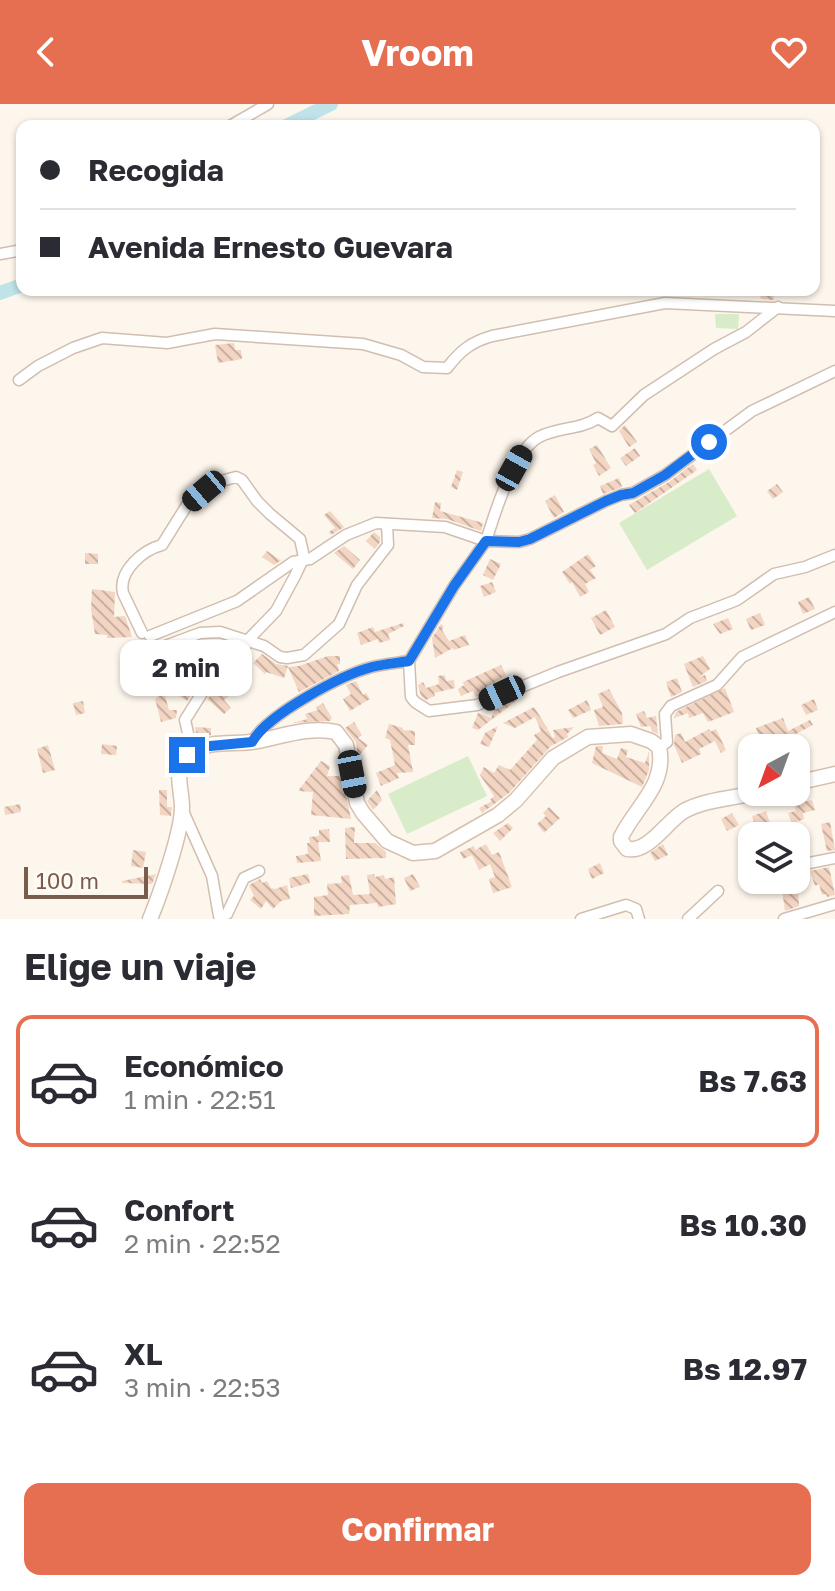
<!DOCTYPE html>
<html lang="es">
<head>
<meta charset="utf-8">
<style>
  :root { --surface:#fff; --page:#f2f2f3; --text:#2b2b33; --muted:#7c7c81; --line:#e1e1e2; --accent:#e76f51 }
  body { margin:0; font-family:"Golos Text",sans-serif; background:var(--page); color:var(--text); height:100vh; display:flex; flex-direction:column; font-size:30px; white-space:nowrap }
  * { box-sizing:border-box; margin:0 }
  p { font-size:26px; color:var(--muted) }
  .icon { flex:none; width:44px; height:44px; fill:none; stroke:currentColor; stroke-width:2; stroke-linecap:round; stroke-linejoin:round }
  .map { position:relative; height:815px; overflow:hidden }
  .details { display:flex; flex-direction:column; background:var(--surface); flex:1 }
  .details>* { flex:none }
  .top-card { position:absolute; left:16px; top:16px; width:804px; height:176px; border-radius:16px; box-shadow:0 2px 6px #0004; display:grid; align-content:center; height:176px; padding:0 24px; background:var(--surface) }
  .needle { width:52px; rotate:221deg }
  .buttons { position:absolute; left:738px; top:630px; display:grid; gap:16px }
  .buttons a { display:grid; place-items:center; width:72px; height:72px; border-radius:16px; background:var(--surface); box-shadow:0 2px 6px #0004; font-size:40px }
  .scale { position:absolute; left:24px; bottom:20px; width:124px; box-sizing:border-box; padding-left:8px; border:4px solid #7a5c4d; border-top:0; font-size:22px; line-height:28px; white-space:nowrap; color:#7a5c4d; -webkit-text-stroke:6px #fffaf3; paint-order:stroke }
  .end { position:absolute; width:36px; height:36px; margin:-18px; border:10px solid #1a73e8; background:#fff; box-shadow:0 0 0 4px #fff }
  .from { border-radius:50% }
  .bubble { position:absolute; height:56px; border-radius:16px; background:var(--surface); box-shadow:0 2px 6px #0004; font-size:26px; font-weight:700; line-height:56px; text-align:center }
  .car { position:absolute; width:24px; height:48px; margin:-24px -12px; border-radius:10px; box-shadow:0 0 6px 2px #0007; background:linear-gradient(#222 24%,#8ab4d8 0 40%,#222 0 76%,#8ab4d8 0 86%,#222 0) }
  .top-card b { display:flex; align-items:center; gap:28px; height:76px; font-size:30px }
  .top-card b+b { border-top:2px solid var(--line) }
  .top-card i { width:20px; height:20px; background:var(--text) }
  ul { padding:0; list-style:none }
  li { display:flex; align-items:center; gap:24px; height:132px; margin:0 16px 12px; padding:0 8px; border:4px solid transparent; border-radius:16px }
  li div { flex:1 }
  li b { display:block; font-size:30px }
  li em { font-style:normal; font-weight:700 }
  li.current { border-color:var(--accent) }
  li>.icon { width:72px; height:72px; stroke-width:1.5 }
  h2 { padding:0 24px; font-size:36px; line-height:96px }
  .cta { display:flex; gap:16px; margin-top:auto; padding:16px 24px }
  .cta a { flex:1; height:92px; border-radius:16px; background:var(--accent); color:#fff; font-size:32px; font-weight:700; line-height:92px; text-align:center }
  header { display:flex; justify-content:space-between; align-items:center; height:104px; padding:0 24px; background:var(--accent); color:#fff; font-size:36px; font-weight:700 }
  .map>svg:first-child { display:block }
  .pitch { fill:#d8ecc9 }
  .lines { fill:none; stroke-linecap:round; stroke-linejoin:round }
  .river { stroke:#bfe3e8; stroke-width:14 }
  .building { fill:url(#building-back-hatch) }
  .minor-casing { stroke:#d1beb0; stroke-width:13 }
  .secondary-casing { stroke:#d6c0b0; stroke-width:17 }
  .minor { stroke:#fff; stroke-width:10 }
  .secondary { stroke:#fff; stroke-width:14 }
  .route { stroke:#1a73e8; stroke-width:10 }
</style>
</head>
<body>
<header><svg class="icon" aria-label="back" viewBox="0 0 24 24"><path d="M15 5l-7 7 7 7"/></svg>Vroom<svg class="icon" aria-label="heart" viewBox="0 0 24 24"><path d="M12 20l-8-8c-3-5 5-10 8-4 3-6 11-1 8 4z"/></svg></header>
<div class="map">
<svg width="835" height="815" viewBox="0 0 835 815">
  <defs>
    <pattern id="building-back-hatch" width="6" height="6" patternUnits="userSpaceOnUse" patternTransform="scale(2)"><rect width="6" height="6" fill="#f3d5c3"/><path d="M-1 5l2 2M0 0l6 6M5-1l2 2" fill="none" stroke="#cab0a1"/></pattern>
  </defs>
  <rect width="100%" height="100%" fill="#fdf6ec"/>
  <!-- pitch -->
  <g class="pitch">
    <path d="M715 210H739L738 225 716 224Z"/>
    <path d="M709 365 737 412 647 466 619 419Z"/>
    <path d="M468 652 487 692 407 730 388 690Z"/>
  </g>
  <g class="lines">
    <!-- river -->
    <g class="river">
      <path d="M286 22 331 0"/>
      <path d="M0 189 22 181"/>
    </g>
  </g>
  <!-- building -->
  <g class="building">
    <path d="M759 186H773L774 196 761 195Z"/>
    <path d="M234 239 235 246H241L242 255 218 259 215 241Z"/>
    <path d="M625 321 637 338 629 343 619 327Z"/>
    <path d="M597 341 611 364 599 372 593 361 596 359 589 345Z"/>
    <path d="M635 344 640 352 626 362 620 354Z"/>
    <path d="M693 360 697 366 635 409 629 401 669 378Z"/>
    <path d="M457 366 463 368 457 386 451 383Z"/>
    <path d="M619 374 622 383 603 390 600 382Z"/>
    <path d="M777 380 783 388 773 395 767 387Z"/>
    <path d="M555 391 564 408 554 414 545 397Z"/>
    <path d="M435 398 441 399 440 407 483 419 481 427 447 415 432 414Z"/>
    <path d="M330 407 344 423 331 431 329 428 335 424 324 411Z"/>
    <path d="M374 428 380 433V438L375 445 366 437Z"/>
    <path d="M344 442 360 456 353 465 334 449Z"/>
    <path d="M267 447 280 456 283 455 274 461 262 453Z"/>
    <path d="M85 449 98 450V460H85Z"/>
    <path d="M588 450 596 462 590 466 596 474 585 480 589 488 580 493 572 478 570 480 562 468Z"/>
    <path d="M490 455 501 460 493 476 483 471Z"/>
    <path d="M492 478 496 488 484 493 480 482Z"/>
    <path d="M92 485 115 488 114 513 125 512 132 533 107 534V531L95 530 91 505Z"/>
    <path d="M809 493 815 505 803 510 798 498Z"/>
    <path d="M606 506 615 523 600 531 591 514Z"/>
    <path d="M760 509 765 521 751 526 746 515Z"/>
    <path d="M728 514 733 525 720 530 713 520Z"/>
    <path d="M403 519 404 522 388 530 390 536 379 539 378 535 361 541 357 529 373 523 375 528Z"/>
    <path d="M441 520 444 523 442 526 449 537 465 531 469 541 454 546 453 544 435 554 432 534Z"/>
    <path d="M207 547 214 554 198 579 189 571 180 581 192 589 195 585 187 597 158 578 178 553 195 565Z"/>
    <path d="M262 550 276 560 288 562 284 574 266 568 265 570 253 559Z"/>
    <path d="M328 552H340V560H337L339 567 299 588 288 563 299 562Z"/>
    <path d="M703 552 710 565 699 573 705 571 707 577 693 583 684 560Z"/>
    <path d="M501 561 506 571 493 579 496 585 476 593 473 587 461 592 458 585 464 581 463 578Z"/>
    <path d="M445 571 446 577 454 576 455 584 434 589 435 592 426 596 421 592 418 581 423 578 426 584 439 580 438 572Z"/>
    <path d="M229 574 234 578 225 586 230 591 224 596 231 604 224 610 207 595Z"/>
    <path d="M677 574 682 588 671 593 666 578Z"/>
    <path d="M356 577 363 591 366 589 370 595 350 607 343 595 351 590 346 581Z"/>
    <path d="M725 584 734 608 708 618 703 609 689 614 688 609 674 614 676 608Z"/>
    <path d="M609 585 622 609 623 620 599 622 594 606 603 603 598 590Z"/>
    <path d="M164 588 169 606H177L176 614 161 618 155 595Z"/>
    <path d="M516 594 517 596 478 626 472 624 478 609 491 614 496 603Z"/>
    <path d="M814 595 818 606 806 611 801 601Z"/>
    <path d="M587 596 591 606 573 614 568 606Z"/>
    <path d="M83 597 85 609 76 611 73 599Z"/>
    <path d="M323 599 332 614 330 617 293 619 307 615 305 610 318 606 316 603Z"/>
    <path d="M534 603 548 625 544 627 548 626 553 634 555 633 553 626 574 623 567 630 568 633 551 642 509 689 482 709 479 704 492 697 490 696 494 692 480 671 484 663 494 669 499 661 510 666 537 636 534 631 541 627 535 613 515 624 503 619Z"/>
    <path d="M644 607 647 614 656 612 658 630 652 627 650 622 641 623 636 610Z"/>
    <path d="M783 614 788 627 810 616 813 621 790 633 793 642 787 644H748L761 638 756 624Z"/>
    <path d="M354 618 362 631 358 634 368 641 358 653 356 638 345 624Z"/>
    <path d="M389 620 403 624V626L415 627V641H408L413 668 397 669 399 674 381 682 376 669 395 661 390 636 385 634Z"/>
    <path d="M498 622 489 643 480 640 485 629Z"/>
    <path d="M195 623 211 624V631L197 634Z"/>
    <path d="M709 625 715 637 699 645 701 650 682 659 674 641 675 631 681 629 685 638Z"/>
    <path d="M716 625 726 646 721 649 710 628Z"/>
    <path d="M102 640 117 642 116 651 101 650Z"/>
    <path d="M48 641 55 666 43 669 37 645Z"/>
    <path d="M596 642H603L602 649 617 655 621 644 628 646 626 653 645 659 649 648V666L642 683 592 659Z"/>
    <path d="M321 657 330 662 327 672H342L351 715 311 711 313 688 298 687Z"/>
    <path d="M159 686H167V703H172L171 712 160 711Z"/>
    <path d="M377 686 382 696 373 706 367 697Z"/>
    <path d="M812 696 815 706 803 709 804 715 792 720 788 709 796 707 794 700Z"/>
    <path d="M20 700 21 708 5 711 4 703Z"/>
    <path d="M549 703 560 714 544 729 537 720 546 712 543 709Z"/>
    <path d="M766 707 771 723 757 727 752 712Z"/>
    <path d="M732 709 739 721 727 727 721 715Z"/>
    <path d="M830 718 835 746 827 747 821 720Z"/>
    <path d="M508 719 513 724 500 737 493 729Z"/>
    <path d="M355 723 354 739H375L386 748V754L346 755 345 724Z"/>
    <path d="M329 725 330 738H318L321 757 297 759 296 752 308 750 307 739H310L309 733 319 732V726Z"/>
    <path d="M752 727V750H750L744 728Z"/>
    <path d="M486 740 492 751 499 748 512 783 493 789 489 775 495 773 490 760 479 766 472 751 463 755 460 748 474 742 475 746Z"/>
    <path d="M663 740 668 751 655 757 650 749Z"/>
    <path d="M133 746 146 748 143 764 131 762Z"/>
    <path d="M600 759 604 769 592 775 588 765Z"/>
    <path d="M829 763 835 791 827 793 826 790 822 791 819 780 815 782 810 767Z"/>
    <path d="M156 770 152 780 122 779V777Z"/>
    <path d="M308 770 310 779 291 784 289 774Z"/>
    <path d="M374 770 375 773 384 771 385 775 394 773 396 800 378 803 377 799 350 801 349 810 314 812V793L328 791 327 780 342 779 341 772 349 771 353 791 370 790 367 771Z"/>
    <path d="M413 770 420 783 410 787 404 774Z"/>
    <path d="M260 775 262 779 267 777 271 784 275 785 287 781 290 795 281 797 273 805 266 797 261 805 250 796 254 792 249 781Z"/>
    <path d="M798 785 799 802 785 807 782 786Z"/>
  </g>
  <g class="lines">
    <defs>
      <g id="minor">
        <path d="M230 22 268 0"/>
        <path d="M0 150 22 146"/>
        <path d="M835 267 752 307 665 371 633 389 621 391 606 397 530 435 519 438 486 437 454 482 409 557 411 593 415 598 429 607 477 601 558 568 666 530 690 514 737 496 774 470 805 463 835 451"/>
        <path d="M19 276 38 262 73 244 102 234 167 239 215 230 363 240 401 251 423 263 447 264C460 247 471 238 492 232L665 199 835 207"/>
        <path d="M142 529 123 489C118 467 143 446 162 441L187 401 214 379 236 373 242 376 257 397 270 410 300 435 304 453 295 472 276 507 247 537 244 546 202 589 185 616 192 647"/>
        <path d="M150 532 237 497 293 458 310 455 346 431 376 419 445 423 486 437C495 409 513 347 539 333 558 323 580 326 598 314L612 322 644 291 714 245 746 228 778 203"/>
        <path d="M160 544 200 529 220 528 264 542 280 553 287 554 304 551 339 520 357 481 388 441 387 420"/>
        <path d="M252 638C267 611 341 571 372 563 384 560 397 559 409 557"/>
        <path d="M659 643 667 638 665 610 671 602 717 581 742 553 835 508"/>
        <path d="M183 707 212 772 219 812 227 810 244 774 259 767"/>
        <path d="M799 761 835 754"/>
        <path d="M581 815 626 801 636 805 639 815"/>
        <path d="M688 815 718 787"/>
        <path d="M784 815 835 800"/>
      </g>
      <g id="secondary">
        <path d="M796 679 835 670"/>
        <path d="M150 815C160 791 182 728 182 703 182 685 171 659 192 647 209 636 238 641 258 637 283 632 311 622 336 628L346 641 357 699 363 709 387 737 413 749 435 747 498 711 516 696 553 654 588 633 631 630 651 637 659 643C667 681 636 702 621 733V737L627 745C649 749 667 717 684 707 706 695 736 694 760 688"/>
      </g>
    </defs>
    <!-- minor casing -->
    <use href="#minor" class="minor-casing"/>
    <!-- secondary casing -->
    <use href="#secondary" class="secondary-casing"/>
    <!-- minor -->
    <use href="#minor" class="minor"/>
    <!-- secondary -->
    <use href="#secondary" class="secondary"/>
  </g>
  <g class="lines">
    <!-- route -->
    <path class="route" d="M187 651 200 643 252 638C267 611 341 571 372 563 384 560 397 559 409 557L454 482 486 437 519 438 530 435 606 397 621 391 633 389 665 371 709 338"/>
  </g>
</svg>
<div class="buttons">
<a><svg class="needle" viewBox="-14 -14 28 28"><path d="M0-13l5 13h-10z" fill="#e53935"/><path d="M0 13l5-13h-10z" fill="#7c7c81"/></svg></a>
<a><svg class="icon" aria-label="layers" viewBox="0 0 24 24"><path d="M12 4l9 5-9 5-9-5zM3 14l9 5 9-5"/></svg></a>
</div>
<div class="scale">100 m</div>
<i class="end from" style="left:709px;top:338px"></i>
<i class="end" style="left:187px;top:651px"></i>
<div class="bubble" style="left:120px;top:536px;width:132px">2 min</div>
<i class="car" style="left:514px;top:364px;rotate:29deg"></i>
<i class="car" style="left:204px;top:387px;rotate:230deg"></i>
<i class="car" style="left:502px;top:589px;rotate:245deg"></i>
<i class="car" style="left:352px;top:670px;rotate:169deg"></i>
<div class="top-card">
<b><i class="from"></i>Recogida</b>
<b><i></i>Avenida Ernesto Guevara</b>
</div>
</div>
<section class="details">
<h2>Elige un viaje</h2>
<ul>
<li class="current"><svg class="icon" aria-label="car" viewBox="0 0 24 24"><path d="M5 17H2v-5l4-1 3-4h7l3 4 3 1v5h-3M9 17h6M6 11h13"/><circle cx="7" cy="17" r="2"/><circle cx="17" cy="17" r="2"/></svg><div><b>Económico</b><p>1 min · 22:51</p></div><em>Bs 7.63</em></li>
<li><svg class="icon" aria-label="car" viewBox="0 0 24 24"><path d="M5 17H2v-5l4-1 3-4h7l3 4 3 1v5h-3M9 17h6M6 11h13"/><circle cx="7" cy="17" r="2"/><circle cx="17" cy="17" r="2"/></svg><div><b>Confort</b><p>2 min · 22:52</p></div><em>Bs 10.30</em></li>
<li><svg class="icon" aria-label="car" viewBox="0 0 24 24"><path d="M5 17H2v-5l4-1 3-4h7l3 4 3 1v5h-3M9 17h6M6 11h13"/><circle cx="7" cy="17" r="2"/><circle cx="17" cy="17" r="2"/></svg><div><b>XL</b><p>3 min · 22:53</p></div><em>Bs 12.97</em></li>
</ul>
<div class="cta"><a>Confirmar</a></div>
</section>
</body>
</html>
